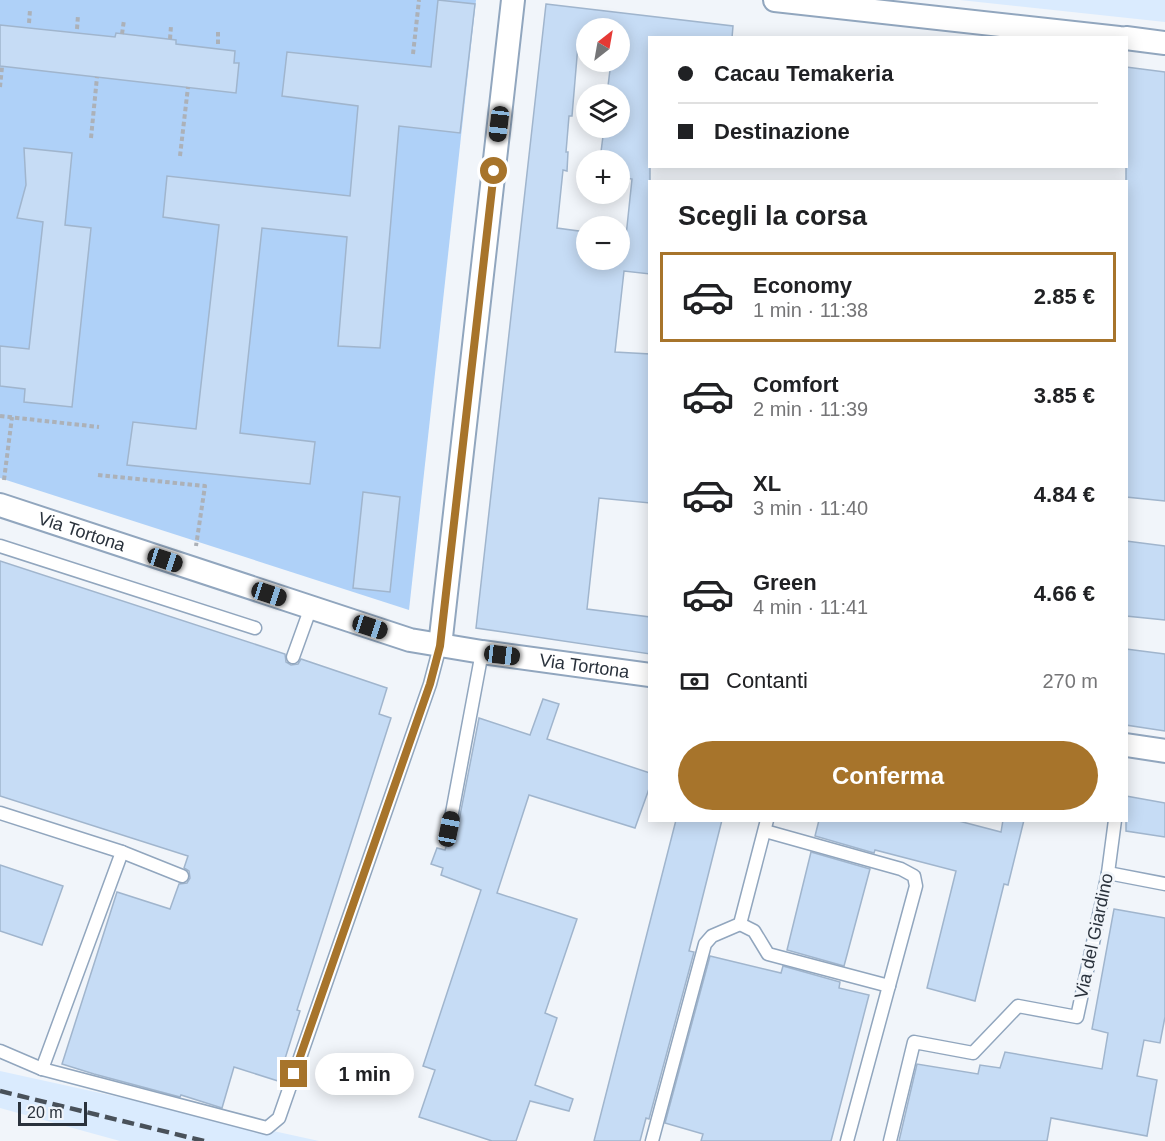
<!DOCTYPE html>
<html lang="it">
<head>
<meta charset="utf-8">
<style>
  :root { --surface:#fff; --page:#f6f6f6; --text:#202124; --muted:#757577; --line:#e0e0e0; --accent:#a7742b }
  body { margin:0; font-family:Arial,sans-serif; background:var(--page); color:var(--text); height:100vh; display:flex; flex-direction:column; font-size:22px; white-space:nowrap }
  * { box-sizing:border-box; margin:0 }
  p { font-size:20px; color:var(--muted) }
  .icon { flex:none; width:33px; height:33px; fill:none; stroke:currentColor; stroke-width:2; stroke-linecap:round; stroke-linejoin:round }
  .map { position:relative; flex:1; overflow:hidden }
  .side { position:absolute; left:648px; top:180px; width:480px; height:642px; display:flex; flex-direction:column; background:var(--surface); border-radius:0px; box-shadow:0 3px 15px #0003 }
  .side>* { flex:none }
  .banner { position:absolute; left:648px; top:36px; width:480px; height:132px; border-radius:0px; box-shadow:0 3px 15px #0003; display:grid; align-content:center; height:132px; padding:0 30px; background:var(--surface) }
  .needle { width:39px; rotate:31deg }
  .fabs { position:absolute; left:576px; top:18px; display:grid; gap:12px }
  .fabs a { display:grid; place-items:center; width:54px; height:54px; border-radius:50%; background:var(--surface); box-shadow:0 3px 15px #0003; font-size:30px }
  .scale { position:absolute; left:18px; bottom:15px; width:69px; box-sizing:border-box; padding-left:6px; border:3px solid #2a323c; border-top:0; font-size:16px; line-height:21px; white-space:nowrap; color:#2a323c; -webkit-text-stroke:4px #f1f5fa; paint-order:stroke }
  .end { position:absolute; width:27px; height:27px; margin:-14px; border:8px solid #a7742b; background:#fff; box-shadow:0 0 0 3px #fff }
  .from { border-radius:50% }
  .bubble { position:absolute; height:42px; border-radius:21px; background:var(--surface); box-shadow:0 3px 15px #0003; font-size:20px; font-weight:700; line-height:42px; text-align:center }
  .car { position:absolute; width:18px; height:36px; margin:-18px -9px; border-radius:8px; box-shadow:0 0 4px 2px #0007; background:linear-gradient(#222 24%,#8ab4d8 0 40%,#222 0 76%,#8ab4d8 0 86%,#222 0) }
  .banner b { display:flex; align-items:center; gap:21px; height:57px; font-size:22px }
  .banner b+b { border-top:2px solid var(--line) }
  .banner i { width:15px; height:15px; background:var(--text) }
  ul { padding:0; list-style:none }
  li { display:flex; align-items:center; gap:18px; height:90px; margin:0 12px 9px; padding:0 18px; border:3px solid transparent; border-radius:0px }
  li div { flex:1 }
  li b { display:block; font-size:22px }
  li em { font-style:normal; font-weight:700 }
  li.current { border-color:var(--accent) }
  li>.icon { width:54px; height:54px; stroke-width:1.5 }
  h2 { padding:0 30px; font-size:27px; line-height:72px }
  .pay { display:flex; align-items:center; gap:15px; height:66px; padding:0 30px; font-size:22px }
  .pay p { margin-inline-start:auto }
  .button { display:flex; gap:12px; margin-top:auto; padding:12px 30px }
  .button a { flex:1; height:69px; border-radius:36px; background:var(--accent); color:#fff; font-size:24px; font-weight:700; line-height:69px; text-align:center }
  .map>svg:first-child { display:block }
  .built { fill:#daebfe }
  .green { fill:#afd1f8 }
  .building { fill:#c6dcf5; stroke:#a0b5cd; stroke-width:1.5; fill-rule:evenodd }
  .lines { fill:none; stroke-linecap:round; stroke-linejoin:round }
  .service-casing { stroke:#91a6be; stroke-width:15 }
  .minor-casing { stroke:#91a6be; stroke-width:26 }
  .path { stroke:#acb1b8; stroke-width:4; stroke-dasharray:4.5 3; stroke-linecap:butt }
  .service { stroke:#fff; stroke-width:12 }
  .minor { stroke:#fff; stroke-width:22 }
  .rail { stroke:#49515a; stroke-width:4.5; stroke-dasharray:12 6; stroke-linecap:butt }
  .route { stroke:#a7742b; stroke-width:8 }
  .labels { text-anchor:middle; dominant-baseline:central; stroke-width:6; stroke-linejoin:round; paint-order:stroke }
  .street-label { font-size:18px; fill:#2a323c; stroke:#f1f5fa }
</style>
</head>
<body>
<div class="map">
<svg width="1165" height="1141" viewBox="0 0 1165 1141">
  <rect width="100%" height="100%" fill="#f1f5fa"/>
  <!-- built -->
  <g class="built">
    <path d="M960 0H1165V22Z"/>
    <path d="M0 1071 319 1141H120L0 1108Z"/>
  </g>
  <!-- green -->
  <path class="green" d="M0 0H476L409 610 0 478Z"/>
  <!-- building -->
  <g class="building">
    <path d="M438 0 475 4 460 133 399 126 380 348 338 346 347 237 262 228 240 433 315 442 310 484 127 465 133 422 196 429 219 225 163 217 167 176 350 196 358 106 282 96 287 52 431 67Z"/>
    <path d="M546 4 733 26 732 38H650V274L624 271 615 352 650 354V503L599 498 587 609 650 617V654L476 628ZM586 28H620V62H611L607 94H620V128H604L600 160H620V177L632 179 626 236H620V260H586V232L557 228 563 170 567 171 568 152H566L569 116H572L578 45 586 46Z"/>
    <path d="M0 25 115 37 116 33 176 40V44L235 51 234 63H239L236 93 0 66Z"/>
    <path d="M1126 67 1165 72V501L1126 497Z"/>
    <path d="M24 148 72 153 65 225 91 228 72 407 24 402 25 389 0 386V346L29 349 43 222 17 218 26 185Z"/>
    <path d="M363 492 400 497 390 592 353 588Z"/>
    <path d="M1126 541 1165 546V620L1126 616Z"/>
    <path d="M0 561 285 654 286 662 291 665 298 664 301 659 387 688 379 714 391 718 297 1010 300 1011 278 1081 234 1067 222 1108 181 1095 180 1097 94 1074 62 1064 117 892 170 909 179 884 187 883 190 878 189 871 184 868 188 856 0 796Z"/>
    <path d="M1126 649 1165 654V731L1126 725Z"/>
    <path d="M543 699 559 704 547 739 650 773V786L635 828 529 795 497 893 577 919 545 1013 557 1018 535 1085 573 1099 569 1111 530 1101 516 1141H492L419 1117 435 1070 423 1066 481 890 441 875 443 868 431 864 437 848 445 850 449 837 455 835 457 831 479 718 530 735Z"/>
    <path d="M1126 796 1165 803V837L1126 831Z"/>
    <path d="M676 820H722L689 951 694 952 649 1119 646 1118 640 1141H594Z"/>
    <path d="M819 820H955L1001 832 1003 820H1024L1008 885 1004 884 975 1001 927 988 956 871 875 850 874 853 815 836Z"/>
    <path d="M811 852 870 869 844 966 787 950Z"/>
    <path d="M0 865 63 886 42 945 0 931Z"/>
    <path d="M1114 909 1165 918V1017L1160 1043 1144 1040 1137 1076 1157 1080 1147 1136 1051 1118 1047 1141H899L917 1064 978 1074 980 1065 1000 1068 1005 1052 1102 1069 1108 1033 1092 1029Z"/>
    <path d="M710 956 781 973 783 966 840 982 839 988 869 995 831 1141H701L703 1134 665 1123Z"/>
  </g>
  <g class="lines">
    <defs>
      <g id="service">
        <path d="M0 546 255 628"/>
        <path d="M293 657 311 607"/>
        <path d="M0 813 122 852 42 1069 267 1128 279 1118 430 684 440 646"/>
        <path d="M449 829 482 652"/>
        <path d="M765 831 901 869 914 876 916 886 847 1141"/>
        <path d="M122 852 182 876"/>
        <path d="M1108 873 1165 884"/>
        <path d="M740 924 754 931 768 954 889 986"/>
        <path d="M0 1051 42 1069"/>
        <path d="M652 1141 705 944 712 936 740 924 767 820"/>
        <path d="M890 1141 914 1042 973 1053 1018 1006 1077 1017 1108 873 1115 820"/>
      </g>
      <g id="minor">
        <path d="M775 0 1119 38"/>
        <path d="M1126 38 1165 43"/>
        <path id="s1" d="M0 505 410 640 482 652 650 675"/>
        <path d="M440 646 513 0"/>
        <path d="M1126 745 1165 751"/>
      </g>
    </defs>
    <!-- service casing -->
    <use href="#service" class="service-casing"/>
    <!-- minor casing -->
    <use href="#minor" class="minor-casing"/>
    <!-- path -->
    <g class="path">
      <path d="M29 23 30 10"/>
      <path d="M77 29 78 15"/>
      <path d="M218 32V45"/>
      <path d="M122 34 124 20"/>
      <path d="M170 39 171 26"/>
      <path d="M413 54 419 0"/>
      <path d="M0 87 2 67"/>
      <path d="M91 138 97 77"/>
      <path d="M180 156 188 87"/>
      <path d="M0 416 99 427"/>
      <path d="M98 475 205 486 196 546"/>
      <path d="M4 480 12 417"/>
    </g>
    <!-- service -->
    <use href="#service" class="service"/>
    <!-- minor -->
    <use href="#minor" class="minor"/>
    <!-- rail -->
    <path class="rail" d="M0 1091 204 1141"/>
  </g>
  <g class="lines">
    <!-- route -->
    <path class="route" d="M294 1074 430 684 440 646 494 171"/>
  </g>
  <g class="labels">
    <!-- street labels -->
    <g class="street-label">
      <text stroke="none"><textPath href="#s1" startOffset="86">Via Tortona</textPath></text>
      <text stroke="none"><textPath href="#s1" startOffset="608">Via Tortona</textPath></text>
      <text transform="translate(1094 936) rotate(-78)">Via del Giardino</text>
    </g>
  </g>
</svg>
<div class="fabs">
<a><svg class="needle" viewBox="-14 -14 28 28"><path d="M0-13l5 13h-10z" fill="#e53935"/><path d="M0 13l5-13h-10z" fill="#757577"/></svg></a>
<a><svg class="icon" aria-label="layers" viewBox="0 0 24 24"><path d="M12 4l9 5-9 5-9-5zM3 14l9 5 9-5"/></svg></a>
<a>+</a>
<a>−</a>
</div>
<div class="scale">20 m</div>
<i class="end from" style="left:494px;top:171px"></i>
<i class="end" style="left:294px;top:1074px"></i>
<div class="bubble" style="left:315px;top:1053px;width:99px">1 min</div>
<i class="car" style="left:499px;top:124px;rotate:187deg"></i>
<i class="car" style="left:165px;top:560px;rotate:108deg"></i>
<i class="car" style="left:269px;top:594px;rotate:108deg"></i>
<i class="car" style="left:370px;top:627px;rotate:108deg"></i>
<i class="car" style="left:502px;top:655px;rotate:97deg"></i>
<i class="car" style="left:449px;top:829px;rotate:11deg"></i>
<div class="banner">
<b><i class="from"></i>Cacau Temakeria</b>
<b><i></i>Destinazione</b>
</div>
<section class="side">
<h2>Scegli la corsa</h2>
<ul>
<li class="current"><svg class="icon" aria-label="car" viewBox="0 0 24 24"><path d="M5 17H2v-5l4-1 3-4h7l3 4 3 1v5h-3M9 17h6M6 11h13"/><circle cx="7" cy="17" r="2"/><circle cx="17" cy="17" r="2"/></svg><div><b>Economy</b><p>1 min · 11:38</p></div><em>2.85 €</em></li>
<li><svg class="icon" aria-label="car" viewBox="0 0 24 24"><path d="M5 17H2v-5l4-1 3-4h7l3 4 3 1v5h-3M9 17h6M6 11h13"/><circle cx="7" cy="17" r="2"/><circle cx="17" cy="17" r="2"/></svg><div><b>Comfort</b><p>2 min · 11:39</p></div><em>3.85 €</em></li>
<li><svg class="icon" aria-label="car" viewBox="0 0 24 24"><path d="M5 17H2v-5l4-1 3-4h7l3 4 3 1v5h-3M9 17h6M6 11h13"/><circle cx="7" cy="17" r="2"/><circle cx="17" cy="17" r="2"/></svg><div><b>XL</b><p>3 min · 11:40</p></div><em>4.84 €</em></li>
<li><svg class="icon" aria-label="car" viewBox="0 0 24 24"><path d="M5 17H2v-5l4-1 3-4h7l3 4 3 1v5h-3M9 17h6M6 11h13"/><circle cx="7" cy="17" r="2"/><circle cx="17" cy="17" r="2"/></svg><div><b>Green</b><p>4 min · 11:41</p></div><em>4.66 €</em></li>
</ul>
<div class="pay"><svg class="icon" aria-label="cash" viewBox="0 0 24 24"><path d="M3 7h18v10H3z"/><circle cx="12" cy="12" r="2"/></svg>Contanti<p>270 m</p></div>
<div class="button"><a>Conferma</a></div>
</section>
</div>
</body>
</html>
